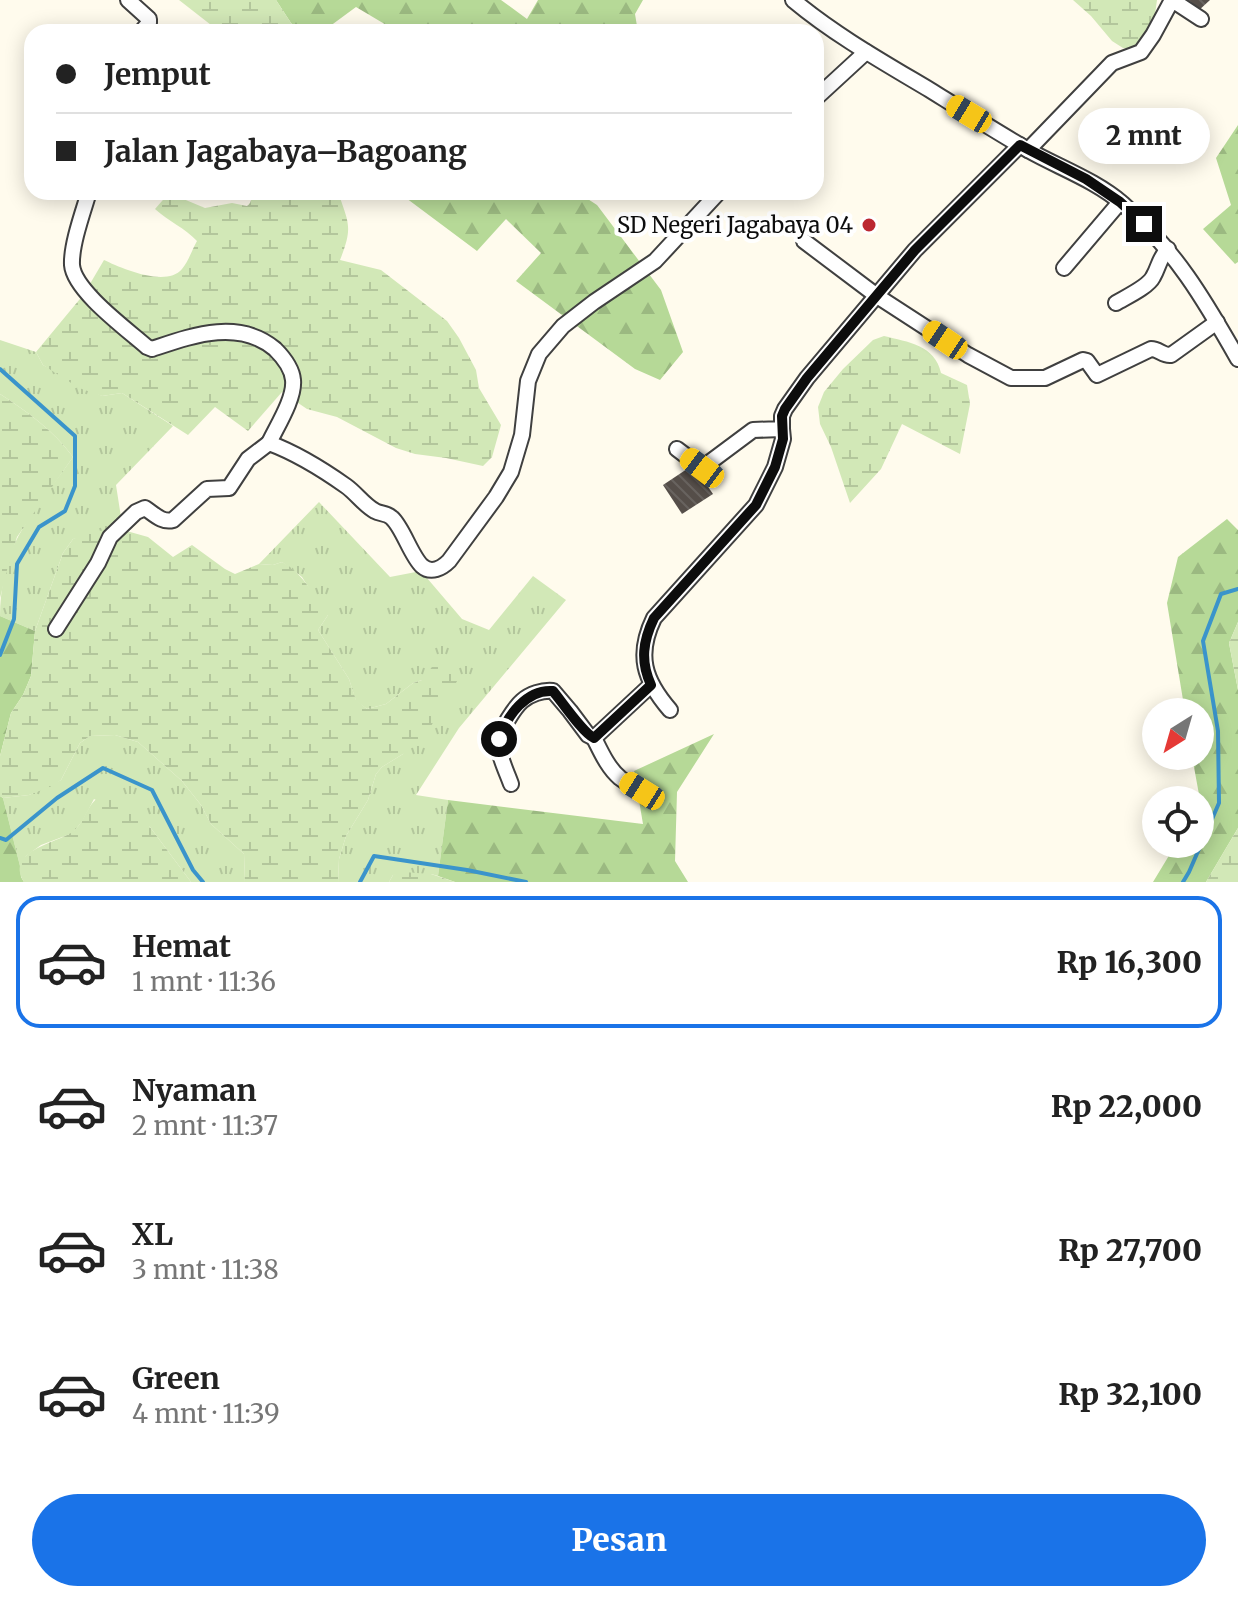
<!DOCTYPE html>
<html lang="id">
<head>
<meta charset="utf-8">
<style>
  :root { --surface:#fff; --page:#f2f2f2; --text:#222; --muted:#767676; --line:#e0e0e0; --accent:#1a73e8 }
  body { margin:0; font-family:Merriweather,serif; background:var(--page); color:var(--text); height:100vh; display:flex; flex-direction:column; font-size:30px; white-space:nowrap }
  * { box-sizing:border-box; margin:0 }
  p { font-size:26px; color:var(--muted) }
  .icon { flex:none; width:44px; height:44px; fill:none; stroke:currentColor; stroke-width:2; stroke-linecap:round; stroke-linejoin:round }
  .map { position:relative; height:882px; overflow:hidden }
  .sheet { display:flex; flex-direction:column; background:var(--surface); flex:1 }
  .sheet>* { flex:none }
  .hud { position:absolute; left:24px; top:24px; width:800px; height:176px; border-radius:24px; box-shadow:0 4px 20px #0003; display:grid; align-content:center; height:176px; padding:0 32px; background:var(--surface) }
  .needle { width:52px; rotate:217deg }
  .fabs { position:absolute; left:1142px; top:698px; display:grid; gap:16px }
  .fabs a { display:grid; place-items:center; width:72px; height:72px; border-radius:50%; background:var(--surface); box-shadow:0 4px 20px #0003; font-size:40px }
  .end { position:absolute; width:36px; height:36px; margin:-18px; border:10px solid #0d0d0d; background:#fff; box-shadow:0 0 0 4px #fff }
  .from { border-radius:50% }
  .bubble { position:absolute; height:56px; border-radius:28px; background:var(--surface); box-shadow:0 4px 20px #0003; font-size:26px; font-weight:800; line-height:56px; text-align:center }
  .car { position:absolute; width:24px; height:48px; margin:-24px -12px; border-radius:10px; box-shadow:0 0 6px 2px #0007; background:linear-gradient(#f5c518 24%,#345 0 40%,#f5c518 0 76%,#345 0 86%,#f5c518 0) }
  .hud b { display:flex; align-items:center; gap:28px; height:76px; font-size:30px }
  .hud b+b { border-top:2px solid var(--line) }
  .hud i { width:20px; height:20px; background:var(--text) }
  ul { padding:14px 0 0; list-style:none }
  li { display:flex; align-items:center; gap:24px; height:132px; margin:0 16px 12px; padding:0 16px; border:4px solid transparent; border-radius:24px }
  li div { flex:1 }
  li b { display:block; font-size:30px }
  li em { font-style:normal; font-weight:800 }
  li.on { border-color:var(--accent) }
  li>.icon { width:72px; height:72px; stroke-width:1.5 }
  .cta { display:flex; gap:16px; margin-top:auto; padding:16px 32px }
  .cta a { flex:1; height:92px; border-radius:48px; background:var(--accent); color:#fff; font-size:32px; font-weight:800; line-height:92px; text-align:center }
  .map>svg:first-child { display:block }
  .grass { fill:url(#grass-tufts) }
  .forest { fill:url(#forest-firs) }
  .wetland { fill:url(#wetland-marsh) }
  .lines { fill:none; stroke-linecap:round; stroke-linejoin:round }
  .stream { stroke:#3a94cb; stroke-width:4 }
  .building { fill:url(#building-back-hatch) }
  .minor-casing { stroke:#404040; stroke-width:18 }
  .minor { stroke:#fff; stroke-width:14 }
  .route { stroke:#0d0d0d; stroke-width:10 }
  .poi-dot { fill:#bb2731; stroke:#fff; stroke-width:3 }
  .labels { text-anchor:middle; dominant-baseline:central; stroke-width:8; stroke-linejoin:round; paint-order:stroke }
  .poi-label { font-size:22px; fill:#0d0d0d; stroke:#fff; text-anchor:end }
</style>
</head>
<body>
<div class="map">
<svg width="1238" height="882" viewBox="0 0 1238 882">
  <defs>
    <pattern id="grass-tufts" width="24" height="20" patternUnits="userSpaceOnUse" patternTransform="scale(2)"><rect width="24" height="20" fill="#d2e8b7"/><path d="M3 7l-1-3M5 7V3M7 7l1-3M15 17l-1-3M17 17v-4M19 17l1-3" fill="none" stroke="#b3c69c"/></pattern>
    <pattern id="forest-firs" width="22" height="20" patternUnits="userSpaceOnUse" patternTransform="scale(2)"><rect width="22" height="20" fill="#b6d997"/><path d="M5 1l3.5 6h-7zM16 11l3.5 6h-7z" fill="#9bb981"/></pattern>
    <pattern id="wetland-marsh" width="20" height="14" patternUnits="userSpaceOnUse" patternTransform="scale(2)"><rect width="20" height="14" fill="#d2e8b7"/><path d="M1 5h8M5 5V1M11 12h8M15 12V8" fill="none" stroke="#b3c69c"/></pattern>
    <pattern id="building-back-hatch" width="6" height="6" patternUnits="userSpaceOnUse" patternTransform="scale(2)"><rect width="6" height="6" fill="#554e49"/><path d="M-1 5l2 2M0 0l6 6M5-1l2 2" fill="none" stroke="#68635f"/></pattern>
  </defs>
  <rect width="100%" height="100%" fill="#fffbed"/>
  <!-- grass -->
  <g class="grass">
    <path d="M0 340 36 352 43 365 102 396 122 393 173 426 116 485 123 530 73 539 63 553 35 631 0 616C0 590 6 558 19 535 34 508 55 483 73 457 53 430 28 412 0 394Z"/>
    <path d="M319 502 390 577 421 571 462 619 489 630 533 576 566 600 459 728 416 795 448 800 438 876 431 874 393 875 389 882H338L339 859 346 836 368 800 376 774 382 767 403 754 422 680 413 683 386 704 367 709 356 701 349 679 318 630 328 615V611L315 598 302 577 282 562 273 565 259 564Z"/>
    <path d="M115 735 138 742 182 781 201 805 211 824 244 854 245 882H191L150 827 94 799 83 820 73 833 41 845 26 856 20 866 3 798 29 795 61 780 80 743 90 736Z"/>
  </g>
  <!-- forest -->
  <g class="forest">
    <path d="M276 0H501L527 19 538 0H643L635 14 638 32H398L356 7 322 32H300L291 23Z"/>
    <path d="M1238 125V262L1235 264 1203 229 1231 205 1216 158Z"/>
    <path d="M411 192H577L597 205 661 290 683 352 660 380 635 369 516 281 541 253 506 219 477 251 406 198Z"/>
    <path d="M1227 519 1238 530V622L1229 643 1238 690V828L1206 882H1153L1176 844H1200V800L1192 756H1200V712H1185L1167 603 1178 557Z"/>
    <path d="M0 616 35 631 31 676 23 695 11 713 0 756Z"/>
    <path d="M714 734 677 792 675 861 688 882H455L438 876 448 800 643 824 634 771Z"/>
    <path d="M0 796 3 798 20 866 21 877 24 882H0Z"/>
  </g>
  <!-- wetland -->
  <g class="wetland">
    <path d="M179 0H276L291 23 300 32H220Z"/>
    <path d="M1073 0H1157L1152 35 1140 50 1123 48 1112 41 1091 16Z"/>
    <path d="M254 192H338C349 224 353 227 340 260L381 270 447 321 459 338 476 370 479 388 501 425 492 457 483 466 446 458 415 454 396 448 337 417 307 409 282 392 248 431 215 407 188 435 122 393 102 396 79 388 43 365 36 352 84 294 104 260C121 268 166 288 182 269 188 262 192 250 197 241 185 228 168 221 155 209L169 193 205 208 232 203 247 206 250 203Z"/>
    <path d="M884 336C908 342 935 345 941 373L967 385 970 404 960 454 902 424 881 469 850 503 831 447 820 424 818 407 824 392 843 369 873 340Z"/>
    <path d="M0 394C28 412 53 430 73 457L17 537 8 566 0 598Z"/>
    <path d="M123 530 148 537 173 557 192 545 225 569 235 574 259 564 273 565 282 562C303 573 312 595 329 611L328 615 318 630 349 679 356 700 367 709 386 704 413 683 422 680 438 659 460 676 427 733 403 754 382 767 376 774 368 800 346 836 339 859 338 882H245L244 854 211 824 201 805 182 781 138 742 115 735 90 736 80 743 61 780 52 786 29 795 3 798 0 796V756L11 713 23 695 31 676 35 631 63 553 73 539 94 531Z"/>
    <path d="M1238 622V690L1229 643Z"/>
    <path d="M102 795 128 807 150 827 191 882H24C4 849 61 843 75 830 86 819 88 802 102 795Z"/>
    <path d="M1238 828V882H1206Z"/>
    <path d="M403 872 431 874 455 882H389L393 875Z"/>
  </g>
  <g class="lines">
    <!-- stream -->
    <g class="stream">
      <path d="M0 369 75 436V486L65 511 39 527 17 564 14 619 0 655"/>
      <path d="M0 838 6 840 57 798 103 768 152 790 193 870 203 882"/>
      <path d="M360 882 374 856 467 870 526 882"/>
      <path d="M1183 882 1189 872 1219 803 1218 731 1203 641 1221 594 1238 589"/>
    </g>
  </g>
  <!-- building -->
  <g class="building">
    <path d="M1187 0H1210L1197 12Z"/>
    <path d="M693 465 713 494 682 514 663 485Z"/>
  </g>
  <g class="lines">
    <defs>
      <g id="minor">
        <path d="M128 0 149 19V23L141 32"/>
        <path d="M793 0C835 35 883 62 930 90 962 110 995 131 1028 150 1060 168 1095 180 1123 204 1175 250 1204 299 1238 359"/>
        <path d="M816 98 866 52"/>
        <path d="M1028 150 1112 63 1141 52 1153 35 1172 0 1201 19"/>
        <path d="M89 192C83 212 71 245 72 265 74 291 128 330 147 347L152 349C191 336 238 318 275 349 283 357 292 368 293 380 295 398 277 426 269 443"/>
        <path d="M804 241 877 296 968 355 1011 378H1045L1083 360 1087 361 1097 375 1151 349C1159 349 1163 356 1171 355L1217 322"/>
        <path d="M1064 268 1120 202"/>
        <path d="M1116 303C1126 297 1148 287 1153 277 1159 267 1159 258 1168 249"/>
        <path d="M677 449 702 468 753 430 782 429V416L785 409 807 378 915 250 1020 145"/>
        <path d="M56 629 98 563 110 537 136 512 145 508C154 514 162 523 173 520L207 489 229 488 248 459 269 443C296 453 322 469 346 486 356 493 364 505 375 511 380 514 387 513 392 518 403 528 411 556 422 566 431 574 442 568 449 561L496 497 511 472 522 435 528 381 539 354 563 326 594 302 655 261 719 192"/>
        <path d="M670 710C644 680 636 655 654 618L756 505 775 467 783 439 782 429"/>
        <path d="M594 738C601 752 608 768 620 778 629 785 639 789 647 798"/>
        <path d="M511 784C507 772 497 754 499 740 500 730 515 707 522 701 530 694 542 690 553 691L570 711 588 735 594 738 651 685"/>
      </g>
    </defs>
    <!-- minor casing -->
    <use href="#minor" class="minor-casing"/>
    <!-- minor -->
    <use href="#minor" class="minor"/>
  </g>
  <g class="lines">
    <!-- route -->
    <path class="route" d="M499 739C507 716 526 689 553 691 562 702 583 733 594 738L651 685C640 661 643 641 654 618L756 505 775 467 783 439 782 416 785 409 807 378 915 250 1020 145 1086 179 1120 202 1144 224"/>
  </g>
  <!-- markers -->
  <circle class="poi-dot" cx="869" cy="225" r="8"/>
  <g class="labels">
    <!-- poi labels -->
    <g class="poi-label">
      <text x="853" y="225">SD Negeri Jagabaya 04</text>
    </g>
  </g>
</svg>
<div class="fabs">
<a><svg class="needle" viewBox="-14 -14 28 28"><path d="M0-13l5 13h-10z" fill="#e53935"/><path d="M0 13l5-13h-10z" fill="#767676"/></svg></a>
<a><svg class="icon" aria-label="locate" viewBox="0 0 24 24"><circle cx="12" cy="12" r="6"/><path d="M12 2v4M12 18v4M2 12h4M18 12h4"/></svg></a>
</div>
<i class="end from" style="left:499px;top:739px"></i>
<i class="end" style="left:1144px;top:224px"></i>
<div class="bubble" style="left:1078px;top:108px;width:132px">2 mnt</div>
<i class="car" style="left:969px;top:114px;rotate:301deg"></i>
<i class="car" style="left:945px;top:340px;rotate:304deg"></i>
<i class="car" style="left:702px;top:468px;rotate:307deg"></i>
<i class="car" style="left:642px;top:791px;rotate:302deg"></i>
<div class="hud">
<b><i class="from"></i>Jemput</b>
<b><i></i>Jalan Jagabaya–Bagoang</b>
</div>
</div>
<section class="sheet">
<ul>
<li class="on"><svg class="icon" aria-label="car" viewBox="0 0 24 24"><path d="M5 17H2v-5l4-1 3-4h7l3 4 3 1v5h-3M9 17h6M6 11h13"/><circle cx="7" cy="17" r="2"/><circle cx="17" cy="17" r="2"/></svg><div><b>Hemat</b><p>1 mnt · 11:36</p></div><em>Rp 16,300</em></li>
<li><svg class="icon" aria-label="car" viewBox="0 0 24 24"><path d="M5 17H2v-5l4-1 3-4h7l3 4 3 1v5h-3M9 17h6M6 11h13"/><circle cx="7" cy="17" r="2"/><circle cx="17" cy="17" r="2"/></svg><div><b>Nyaman</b><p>2 mnt · 11:37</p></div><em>Rp 22,000</em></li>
<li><svg class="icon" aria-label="car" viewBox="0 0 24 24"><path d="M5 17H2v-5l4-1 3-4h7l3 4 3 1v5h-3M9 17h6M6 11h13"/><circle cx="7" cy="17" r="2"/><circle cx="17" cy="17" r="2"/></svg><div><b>XL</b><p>3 mnt · 11:38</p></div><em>Rp 27,700</em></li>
<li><svg class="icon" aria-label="car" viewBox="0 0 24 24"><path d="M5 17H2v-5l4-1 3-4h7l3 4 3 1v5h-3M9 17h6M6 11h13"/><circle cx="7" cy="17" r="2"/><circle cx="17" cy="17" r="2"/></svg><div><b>Green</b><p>4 mnt · 11:39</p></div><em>Rp 32,100</em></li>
</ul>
<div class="cta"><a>Pesan</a></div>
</section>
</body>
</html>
